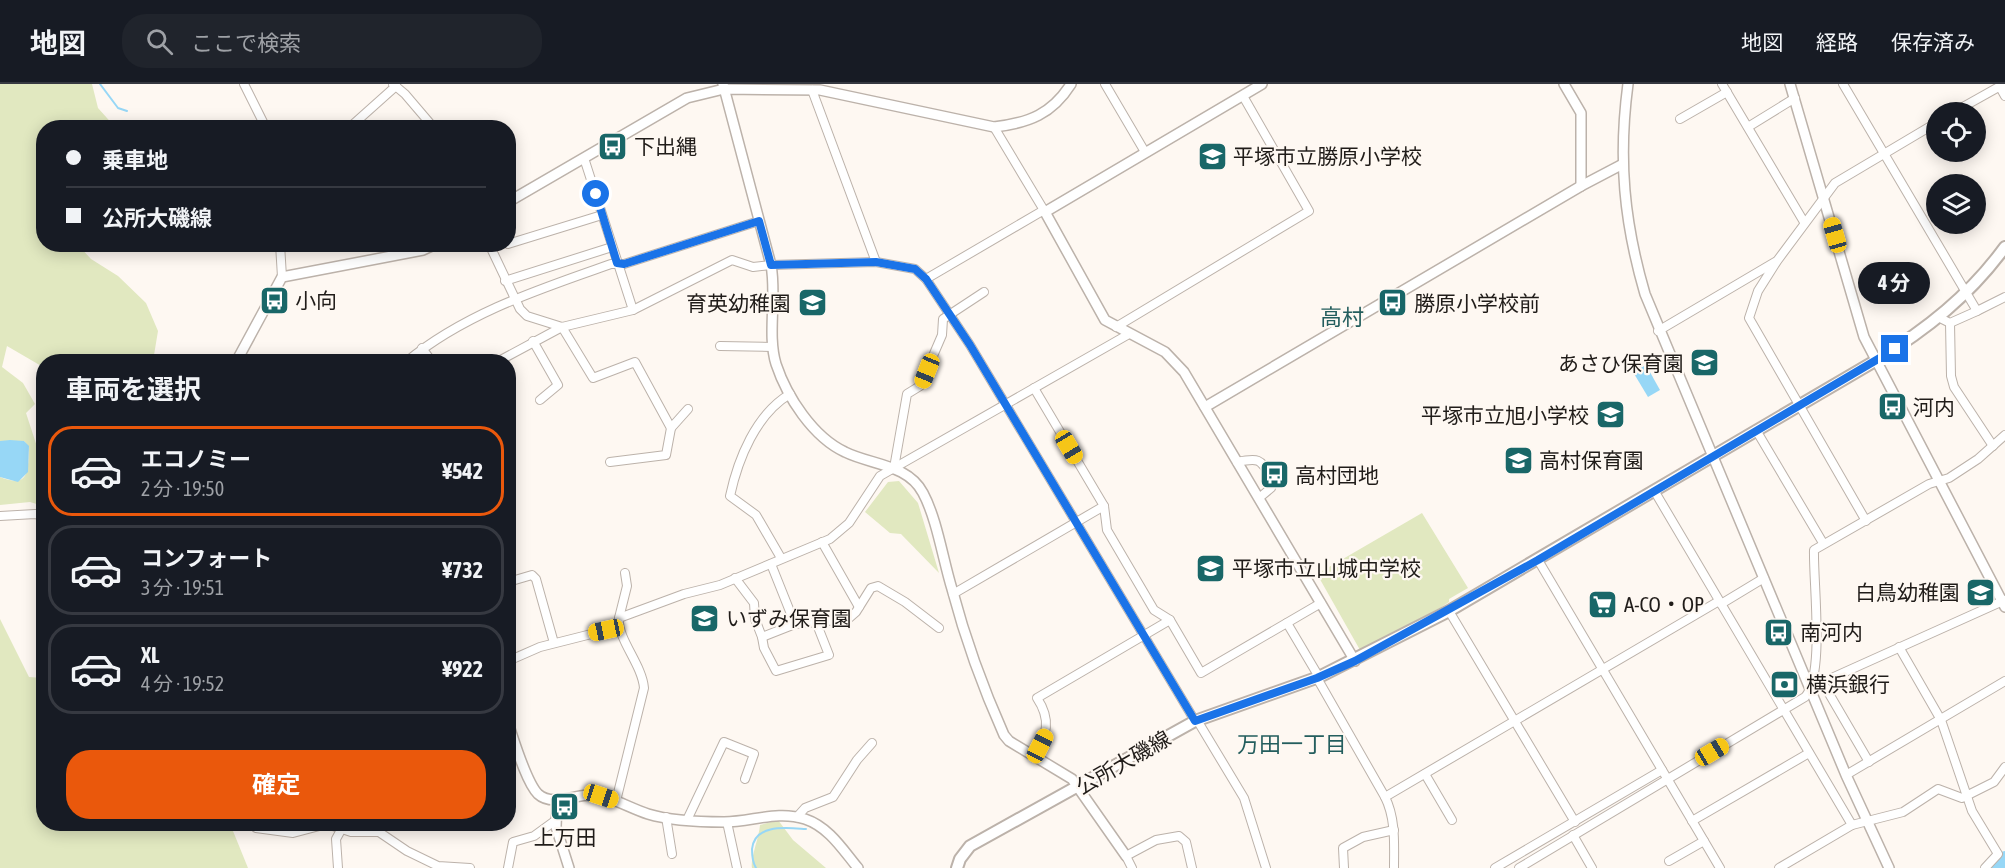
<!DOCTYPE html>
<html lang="ja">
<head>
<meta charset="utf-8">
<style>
  :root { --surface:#171b24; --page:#20242c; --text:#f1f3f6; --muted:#9ea1a6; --line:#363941; --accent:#ea580c }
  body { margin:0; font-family:"Asap Condensed","Noto Sans JP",sans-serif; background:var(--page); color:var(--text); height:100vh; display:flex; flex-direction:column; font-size:22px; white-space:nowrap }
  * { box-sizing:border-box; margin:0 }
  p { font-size:20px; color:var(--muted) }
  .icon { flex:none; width:33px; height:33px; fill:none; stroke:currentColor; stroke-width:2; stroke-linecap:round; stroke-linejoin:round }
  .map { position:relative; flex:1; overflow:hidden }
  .details { position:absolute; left:36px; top:270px; width:480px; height:477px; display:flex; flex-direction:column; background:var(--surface); border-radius:24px; box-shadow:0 3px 15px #0003 }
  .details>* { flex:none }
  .top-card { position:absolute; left:36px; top:36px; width:480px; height:132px; border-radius:24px; box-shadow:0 3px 15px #0003; display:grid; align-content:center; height:132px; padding:0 30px; background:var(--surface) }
  .fabs { position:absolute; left:1926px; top:18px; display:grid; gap:12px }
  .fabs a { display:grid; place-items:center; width:60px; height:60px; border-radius:50%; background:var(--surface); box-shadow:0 3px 15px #0003; font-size:30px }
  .end { position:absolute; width:27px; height:27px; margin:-14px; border:8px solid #1a73e8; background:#fff; box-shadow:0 0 0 3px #fff }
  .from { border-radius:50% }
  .bubble { position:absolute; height:42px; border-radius:21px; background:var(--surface); box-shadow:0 3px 15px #0003; font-size:20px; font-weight:700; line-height:42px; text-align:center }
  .car { position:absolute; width:18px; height:36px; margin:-18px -9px; border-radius:8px; box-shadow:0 0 4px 2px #0007; background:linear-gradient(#f5c518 24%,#345 0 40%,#f5c518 0 76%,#345 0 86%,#f5c518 0) }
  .top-card b { display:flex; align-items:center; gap:21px; height:57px; font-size:22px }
  .top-card b+b { border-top:2px solid var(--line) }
  .top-card i { width:15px; height:15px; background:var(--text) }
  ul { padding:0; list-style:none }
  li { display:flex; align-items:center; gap:18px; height:90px; margin:0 12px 9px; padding:0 18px; border:3px solid var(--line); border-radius:24px }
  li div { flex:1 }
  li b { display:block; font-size:22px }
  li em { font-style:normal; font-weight:700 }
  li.active { border-color:var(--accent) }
  li>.icon { width:54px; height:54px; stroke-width:1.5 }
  h2 { padding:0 30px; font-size:27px; line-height:72px }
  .cta { display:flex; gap:12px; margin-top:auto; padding:12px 30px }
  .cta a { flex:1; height:69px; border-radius:24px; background:var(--accent); color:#fff; font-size:24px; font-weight:700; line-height:69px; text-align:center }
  header { display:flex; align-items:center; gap:36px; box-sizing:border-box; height:84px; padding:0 30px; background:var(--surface); border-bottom:2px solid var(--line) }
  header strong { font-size:28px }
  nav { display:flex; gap:33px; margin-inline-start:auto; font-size:21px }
  .search { width:420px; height:54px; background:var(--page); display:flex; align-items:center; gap:15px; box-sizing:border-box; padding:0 21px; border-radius:24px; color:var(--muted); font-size:22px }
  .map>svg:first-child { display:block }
  .green { fill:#e1e8c0 }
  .water { fill:#97d7f6 }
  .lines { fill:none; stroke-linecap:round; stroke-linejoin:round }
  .stream { stroke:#97d7f6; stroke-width:2 }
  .river { stroke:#97d7f6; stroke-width:14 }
  .minor-casing { stroke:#bcb2aa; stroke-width:10 }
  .tertiary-casing { stroke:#bcb2aa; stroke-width:12 }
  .secondary-casing { stroke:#bcb2aa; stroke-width:14 }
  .minor { stroke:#fff; stroke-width:8 }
  .tertiary { stroke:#fff; stroke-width:9 }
  .secondary { stroke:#fff; stroke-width:10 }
  .route { stroke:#1a73e8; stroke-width:8 }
  .labels { text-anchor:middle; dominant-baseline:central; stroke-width:4.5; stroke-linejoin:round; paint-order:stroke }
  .poi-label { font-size:21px; fill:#201c19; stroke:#fef8f2; text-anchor:start }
  .street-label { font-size:21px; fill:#201c19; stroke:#fef8f2 }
  .neighbourhood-label { font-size:22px; fill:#245e5e; stroke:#fef8f2 }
</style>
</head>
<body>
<header>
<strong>地図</strong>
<div class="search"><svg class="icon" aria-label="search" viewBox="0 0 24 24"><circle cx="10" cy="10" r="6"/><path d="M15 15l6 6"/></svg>ここで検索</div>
<nav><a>地図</a><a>経路</a><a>保存済み</a></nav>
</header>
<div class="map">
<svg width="2005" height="784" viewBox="0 0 2005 784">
  <rect width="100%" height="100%" fill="#fef8f2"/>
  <!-- green -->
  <g class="green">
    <path d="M0 0H92L98 24 115 43 44 44V160L78 161 91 175 118 192 146 219 158 247 153 277 44 278 43 283 7 262 2 283 23 299 35 320 26 329 43 381V422L30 418 0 421V393C30 405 28 386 29 363L24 357H0Z"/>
    <path d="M899 397 918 419 939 489 901 450 890 449 865 428 888 398Z"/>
    <path d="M1422 429 1468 504 1449 515V518L1440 524 1360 566 1317 490Z"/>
    <path d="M0 535 29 593 43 594 44 740H210L233 747 248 784H0Z"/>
    <path d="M778 736 793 756 826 784H752C750 775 759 754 760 741Z"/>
  </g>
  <!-- water -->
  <g class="water">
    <path d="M1646 281 1660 306 1648 313 1633 288Z"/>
    <path d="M10 356 24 357 29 362 28 388 18 398 0 393V357Z"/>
  </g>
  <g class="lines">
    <!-- stream -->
    <g class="stream">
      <path d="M100 0 118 24 127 27"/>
      <path d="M756 784C753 779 752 772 752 765 755 739 788 744 806 745"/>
    </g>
    <!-- river -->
    <path class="river" d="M1996 784 2005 774"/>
    <defs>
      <g id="minor">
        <path d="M244 0 266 44"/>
        <path d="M393 0 405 10 434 44"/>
        <path d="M1105 0 1145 68"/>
        <path d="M1722 0 1804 138"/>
        <path d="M1843 0 1977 227 2005 213"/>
        <path d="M2000 3 2005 12"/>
        <path d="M812 6 876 178"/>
        <path d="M1954 28 2004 0"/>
        <path d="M1680 35 1727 8"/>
        <path d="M994 43 1045 128"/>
        <path d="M1748 43 1795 14"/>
        <path d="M349 44 396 2"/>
        <path d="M584 74 633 226"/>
        <path d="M280 160 282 193"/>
        <path d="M489 160 520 225 527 232 562 243 633 226 732 176 753 183 771 181 876 178 915 185 926 195 970 261 1195 637"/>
        <path d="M508 160 602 131"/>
        <path d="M926 195 1044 126"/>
        <path d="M505 197 612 163"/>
        <path d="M1940 234 1950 239 1977 227"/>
        <path d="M1950 239 1951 292 1954 303 1993 362"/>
        <path d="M1116 243 1309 127 1243 12"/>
        <path d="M1658 247 1775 178"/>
        <path d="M533 257 558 301 540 316"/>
        <path d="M720 262 773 263"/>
        <path d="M422 264 432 278"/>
        <path d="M406 278C465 229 540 205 611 180H624L759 137"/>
        <path d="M497 278 562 243 593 294 635 278 671 344 666 371 610 378"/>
        <path d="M1034 304 1104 422 1107 446 1154 526 1170 536 1201 589 1321 519"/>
        <path d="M671 344 688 325"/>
        <path d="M1756 346 1823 459"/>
        <path d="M1237 378C1262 373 1260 376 1273 396L1271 404 1259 414"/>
        <path d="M894 384 907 310 920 302 942 251 943 235 984 208"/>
        <path d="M1655 408 1852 741"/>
        <path d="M0 432 35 430 44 432"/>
        <path d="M1866 437 1749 234 1758 207 1777 177 1835 99 1936 39"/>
        <path d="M822 458 859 523"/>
        <path d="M781 474 756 431 730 412C738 375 756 330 790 310"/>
        <path d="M1538 476 1720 784"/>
        <path d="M771 480 795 540"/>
        <path d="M735 494 754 519 755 535 762 553 795 540 848 535 856 528 871 504 878 502 905 518 939 544"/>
        <path d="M515 496 532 491 536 495 554 559"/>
        <path d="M953 510 1104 422"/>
        <path d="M1721 520 1764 494"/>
        <path d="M1449 527 1575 738"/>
        <path d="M619 534 627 502 625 489"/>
        <path d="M1287 539 1319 593"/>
        <path d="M762 553 764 564 776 587 829 571 816 538"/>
        <path d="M1899 563 1941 636 1972 727 1998 770 1985 784"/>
        <path d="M508 577 540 563 619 543"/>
        <path d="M1317 594 1385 713 1719 517"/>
        <path d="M1197 636 1244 714 1266 784"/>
        <path d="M1033 671C1048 652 1051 635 1037 614L1170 536"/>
        <path d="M1869 678 1824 601 1825 597 2005 516"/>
        <path d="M1425 690 1452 736"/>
        <path d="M1846 691 2005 597"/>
        <path d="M1385 713C1396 735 1394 760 1394 784"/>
        <path d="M616 717 644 604C642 580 617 555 619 534L684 510 720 501 830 455 849 439 880 392 1129 250"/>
        <path d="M666 733 672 770"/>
        <path d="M797 733 805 724 833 713 857 676 872 659"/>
        <path d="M687 736 724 658 754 670 745 695"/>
        <path d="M1692 737 1809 669"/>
        <path d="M727 738 737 784"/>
        <path d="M255 740 256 744 293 749 327 740 351 748H379L407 767 438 782 470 784"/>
        <path d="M1573 751 1592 784"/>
        <path d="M1669 777 1704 757"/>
        <path d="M338 784 336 755 341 746"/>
        <path d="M508 784 513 758 534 752 556 736"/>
        <path d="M1132 784 1126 772 1156 756 1179 752 1186 758 1192 784"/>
        <path d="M1344 784 1343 764 1363 753 1394 746"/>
        <path d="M1495 784 1662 686"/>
        <path d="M1519 784 1805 613C1825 591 1813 498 1814 466L1929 400 1949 394 1978 375 2005 351"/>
        <path d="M1779 784 1852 741 1903 728 1938 705 1962 714 1994 698 2005 683"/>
      </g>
      <g id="tertiary">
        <path d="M723 0 771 181C777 213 767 251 776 280 787 313 813 353 845 368 871 381 908 380 923 409 937 435 943 476 952 505 965 554 983 604 1004 651L1009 657 1072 695 1126 772"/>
        <path d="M1262 0 1045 128 1105 236 1165 268 1184 288 1355 577"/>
        <path d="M1564 0 1581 29V102"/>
        <path d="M1628 0C1618 75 1624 138 1645 210L1846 691 1889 784"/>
        <path d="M1790 0 1864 253 2005 523"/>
        <path d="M508 118 687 14 724 5 820 6 994 43C1029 39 1052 30 1071 0"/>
        <path d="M236 278 282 193 423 166 436 160"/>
        <path d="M1205 323 1581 102 1621 81"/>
        <path d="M508 639C514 656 526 698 538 710 552 723 576 710 592 711 611 712 629 724 648 730 671 737 700 738 724 738 752 738 777 726 805 735 829 743 843 766 858 784"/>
        <path d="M557 716 556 743 569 784"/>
      </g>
      <path id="secondary" d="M957 784 960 775 970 762 1195 637 1319 593 1449 527 1875 277C1927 245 1969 212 2005 163"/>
    </defs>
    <!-- minor casing -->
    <use href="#minor" class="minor-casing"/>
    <!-- tertiary casing -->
    <use href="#tertiary" class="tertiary-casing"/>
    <!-- secondary casing -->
    <use href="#secondary" class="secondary-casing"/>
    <!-- minor -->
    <use href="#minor" class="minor"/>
    <!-- tertiary -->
    <use href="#tertiary" class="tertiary"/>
    <!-- secondary -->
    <use href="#secondary" class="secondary"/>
  </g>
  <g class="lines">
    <!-- route -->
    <path class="route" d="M596 110 617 179 624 180 759 137 771 181 876 178 915 185 926 195 970 261 1195 637 1317 594 1355 577 1538 476 1895 265"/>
  </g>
  <!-- icons -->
  <defs>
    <symbol id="bus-square" viewBox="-11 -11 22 22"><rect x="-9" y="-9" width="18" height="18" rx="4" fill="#196768" stroke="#fef8f2"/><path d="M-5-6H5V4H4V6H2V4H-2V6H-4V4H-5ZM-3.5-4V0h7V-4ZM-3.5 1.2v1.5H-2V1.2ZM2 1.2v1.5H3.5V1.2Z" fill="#fff"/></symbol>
    <symbol id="school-square" viewBox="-11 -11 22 22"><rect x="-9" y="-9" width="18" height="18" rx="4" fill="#196768" stroke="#fef8f2"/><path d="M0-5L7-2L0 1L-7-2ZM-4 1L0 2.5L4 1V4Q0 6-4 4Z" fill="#fff"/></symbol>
    <symbol id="supermarket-square" viewBox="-11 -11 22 22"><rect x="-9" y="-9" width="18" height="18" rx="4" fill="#196768" stroke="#fef8f2"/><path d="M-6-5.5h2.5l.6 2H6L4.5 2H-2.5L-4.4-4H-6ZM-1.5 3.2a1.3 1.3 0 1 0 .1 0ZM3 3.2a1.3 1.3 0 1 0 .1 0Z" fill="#fff"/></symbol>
    <symbol id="bank-square" viewBox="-11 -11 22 22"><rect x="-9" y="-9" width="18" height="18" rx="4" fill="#196768" stroke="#fef8f2"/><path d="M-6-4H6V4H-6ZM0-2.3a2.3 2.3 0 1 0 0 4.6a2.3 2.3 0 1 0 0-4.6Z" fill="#fff"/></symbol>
  </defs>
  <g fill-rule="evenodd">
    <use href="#bus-square" x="596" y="46" width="33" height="33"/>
    <use href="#school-square" x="1196" y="56" width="33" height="33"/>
    <use href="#bus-square" x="258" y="200" width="33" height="33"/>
    <use href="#school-square" x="796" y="202" width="33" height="33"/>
    <use href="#bus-square" x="1376" y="202" width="33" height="33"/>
    <use href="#school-square" x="1688" y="262" width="33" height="33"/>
    <use href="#bus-square" x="1876" y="306" width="33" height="33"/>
    <use href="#school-square" x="1594" y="314" width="33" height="33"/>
    <use href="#school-square" x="1502" y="360" width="33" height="33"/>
    <use href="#bus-square" x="1258" y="374" width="33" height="33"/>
    <use href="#school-square" x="1194" y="468" width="33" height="33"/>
    <use href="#school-square" x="1964" y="492" width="33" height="33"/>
    <use href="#supermarket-square" x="1586" y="504" width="33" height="33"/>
    <use href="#school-square" x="688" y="518" width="33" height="33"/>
    <use href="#bus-square" x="1762" y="532" width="33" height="33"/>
    <use href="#bank-square" x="1768" y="584" width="33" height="33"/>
    <use href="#bus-square" x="548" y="706" width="33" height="33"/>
  </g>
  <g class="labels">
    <!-- poi labels -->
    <g class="poi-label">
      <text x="634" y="62">下出縄</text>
      <text x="1233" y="72">平塚市立勝原小学校</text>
      <text x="295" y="216">小向</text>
      <text x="791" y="219" text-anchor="end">育英幼稚園</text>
      <text x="1414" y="219">勝原小学校前</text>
      <text x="1684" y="279" text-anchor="end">あさひ保育園</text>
      <text x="1913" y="323">河内</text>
      <text x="1589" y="331" text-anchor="end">平塚市立旭小学校</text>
      <text x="1539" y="376">高村保育園</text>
      <text x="1295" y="391">高村団地</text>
      <text x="1232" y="484">平塚市立山城中学校</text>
      <text x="1960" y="508" text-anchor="end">白鳥幼稚園</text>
      <text x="1624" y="520">A-CO・OP</text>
      <text x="726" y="534">いずみ保育園</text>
      <text x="1800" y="548">南河内</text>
      <text x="1806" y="600">横浜銀行</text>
      <text x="565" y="753" text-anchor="middle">上万田</text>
    </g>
    <!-- street labels -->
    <g class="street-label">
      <text transform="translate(1123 678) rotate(-30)">公所大磯線</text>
    </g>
    <!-- neighbourhood labels -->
    <g class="neighbourhood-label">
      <text x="1342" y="233">高村</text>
      <text x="1292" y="660">万田一丁目</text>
    </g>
  </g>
</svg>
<div class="fabs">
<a><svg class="icon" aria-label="locate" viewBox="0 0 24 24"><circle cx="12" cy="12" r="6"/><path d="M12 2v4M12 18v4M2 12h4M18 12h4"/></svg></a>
<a><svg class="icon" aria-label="layers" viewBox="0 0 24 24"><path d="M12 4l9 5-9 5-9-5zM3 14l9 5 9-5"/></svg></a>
</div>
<i class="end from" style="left:596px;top:110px"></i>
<i class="end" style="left:1895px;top:265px"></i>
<div class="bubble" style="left:1858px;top:178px;width:72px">4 分</div>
<i class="car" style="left:1835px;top:151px;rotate:344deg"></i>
<i class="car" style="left:927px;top:287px;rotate:202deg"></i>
<i class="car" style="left:1069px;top:363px;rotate:149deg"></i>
<i class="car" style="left:606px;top:546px;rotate:258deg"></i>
<i class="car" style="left:1040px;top:662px;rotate:27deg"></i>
<i class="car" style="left:1712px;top:668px;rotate:59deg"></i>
<i class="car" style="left:601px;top:712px;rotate:108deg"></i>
<div class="top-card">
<b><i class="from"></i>乗車地</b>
<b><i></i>公所大磯線</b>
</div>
<section class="details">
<h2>車両を選択</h2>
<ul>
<li class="active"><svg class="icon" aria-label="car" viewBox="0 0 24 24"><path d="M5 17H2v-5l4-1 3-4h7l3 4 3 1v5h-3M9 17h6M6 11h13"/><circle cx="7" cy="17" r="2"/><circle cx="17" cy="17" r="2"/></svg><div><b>エコノミー</b><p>2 分 · 19:50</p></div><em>¥542</em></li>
<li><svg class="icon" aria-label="car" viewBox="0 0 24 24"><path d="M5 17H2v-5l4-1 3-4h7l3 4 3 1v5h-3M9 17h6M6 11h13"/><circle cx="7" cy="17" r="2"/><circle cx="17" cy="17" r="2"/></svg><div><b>コンフォート</b><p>3 分 · 19:51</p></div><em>¥732</em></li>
<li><svg class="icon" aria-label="car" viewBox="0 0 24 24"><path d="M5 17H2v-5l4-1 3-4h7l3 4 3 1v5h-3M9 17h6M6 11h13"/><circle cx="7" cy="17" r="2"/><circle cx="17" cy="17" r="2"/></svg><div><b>XL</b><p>4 分 · 19:52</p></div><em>¥922</em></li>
</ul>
<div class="cta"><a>確定</a></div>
</section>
</div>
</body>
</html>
